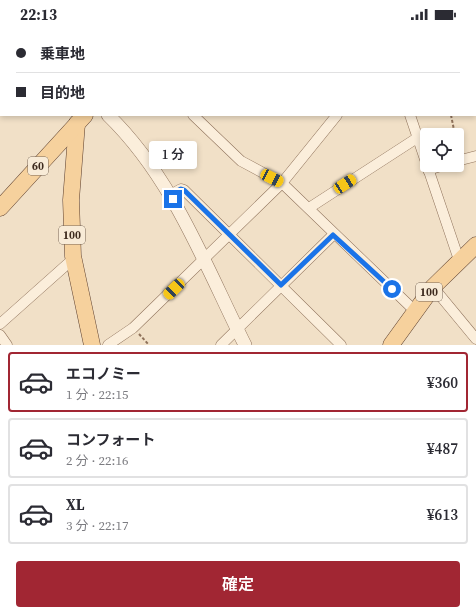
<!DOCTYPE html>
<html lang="ja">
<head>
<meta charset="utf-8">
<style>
  :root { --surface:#fff; --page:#f2f2f3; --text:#2b2b33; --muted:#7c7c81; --line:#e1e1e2; --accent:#a12633 }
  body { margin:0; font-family:"Source Serif 4","Noto Sans JP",serif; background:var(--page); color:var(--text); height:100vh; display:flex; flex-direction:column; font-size:15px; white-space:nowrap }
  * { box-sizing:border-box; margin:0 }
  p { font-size:13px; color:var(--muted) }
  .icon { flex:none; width:22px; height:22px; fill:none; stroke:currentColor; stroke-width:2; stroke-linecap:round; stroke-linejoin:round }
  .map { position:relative; height:317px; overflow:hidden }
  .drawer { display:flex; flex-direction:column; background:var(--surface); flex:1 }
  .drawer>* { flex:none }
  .top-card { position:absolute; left:0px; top:0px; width:476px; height:88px; box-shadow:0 2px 6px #0003; display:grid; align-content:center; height:88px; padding:0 16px; background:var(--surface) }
  .controls { position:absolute; left:420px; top:100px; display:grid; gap:8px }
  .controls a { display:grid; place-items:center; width:44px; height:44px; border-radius:4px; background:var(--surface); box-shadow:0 2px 6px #0003; font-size:20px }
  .end { position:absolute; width:18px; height:18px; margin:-9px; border:5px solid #1a73e8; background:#fff; box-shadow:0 0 0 2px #fff }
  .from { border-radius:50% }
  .bubble { position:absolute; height:28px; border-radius:4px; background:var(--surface); box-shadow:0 2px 6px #0003; font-size:13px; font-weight:600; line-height:28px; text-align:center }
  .car { position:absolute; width:12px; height:24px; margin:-12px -6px; border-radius:5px; box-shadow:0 0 3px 1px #0007; background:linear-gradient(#f5c518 24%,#345 0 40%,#f5c518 0 76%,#345 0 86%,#f5c518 0) }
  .top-card b { display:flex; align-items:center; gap:14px; height:38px; font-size:15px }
  .top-card b+b { border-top:1px solid var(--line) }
  .top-card i { width:10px; height:10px; background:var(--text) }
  ul { padding:7px 0 0; list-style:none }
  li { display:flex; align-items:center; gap:12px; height:60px; margin:0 8px 6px; padding:0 8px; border:2px solid var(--line); border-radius:4px }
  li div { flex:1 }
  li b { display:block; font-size:15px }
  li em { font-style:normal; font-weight:600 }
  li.on { border-color:var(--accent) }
  li>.icon { width:36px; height:36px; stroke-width:1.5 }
  .primary-button { display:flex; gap:8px; margin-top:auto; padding:8px 16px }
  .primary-button a { flex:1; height:46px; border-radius:4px; background:var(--accent); color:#fff; font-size:16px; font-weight:600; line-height:46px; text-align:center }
  .status { display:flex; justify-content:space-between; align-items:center; height:28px; padding:0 20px; background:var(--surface); direction:ltr }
  .status svg { height:11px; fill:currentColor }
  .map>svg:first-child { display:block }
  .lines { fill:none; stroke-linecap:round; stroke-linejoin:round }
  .minor-casing { stroke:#8e715a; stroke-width:11 }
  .tertiary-casing { stroke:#8e715a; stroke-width:14 }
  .primary-casing { stroke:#5c3f2f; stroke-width:17 }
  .path { stroke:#8e715a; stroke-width:2; stroke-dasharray:3 2; stroke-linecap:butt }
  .minor { stroke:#fbeedb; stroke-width:10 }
  .tertiary { stroke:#fbeedb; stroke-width:13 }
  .primary { stroke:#f6d19d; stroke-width:16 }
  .route { stroke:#1a73e8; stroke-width:5 }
  .labels { text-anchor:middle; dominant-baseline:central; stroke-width:3.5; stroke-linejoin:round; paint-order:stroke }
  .shield { fill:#f8ebd7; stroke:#766556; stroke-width:1 }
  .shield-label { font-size:11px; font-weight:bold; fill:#3e2b1f }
</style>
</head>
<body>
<div class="status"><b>22:13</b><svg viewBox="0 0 49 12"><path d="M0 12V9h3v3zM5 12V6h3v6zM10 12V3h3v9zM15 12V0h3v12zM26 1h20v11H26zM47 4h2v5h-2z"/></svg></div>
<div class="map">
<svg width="476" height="317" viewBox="0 0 476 317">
  <rect width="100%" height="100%" fill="#f1e0c7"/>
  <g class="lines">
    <defs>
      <g id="minor">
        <path d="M241 0 243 1"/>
        <path d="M376 0V1"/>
        <path d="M162 1 163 0"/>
        <path d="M385 1 386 0"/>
        <path d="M475 29 476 28"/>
        <path d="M193 87 241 133 282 155 415 283"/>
        <path d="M410 87 459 232"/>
        <path d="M457 133 476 128"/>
        <path d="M428 142 444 137"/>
        <path d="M170 167 181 161 184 162 341 317"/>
        <path d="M309 180 417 110"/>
        <path d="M433 259 476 311"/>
        <path d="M0 296 73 231"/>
        <path d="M0 307 7 317"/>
        <path d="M108 317 133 300 282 155 337 87"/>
        <path d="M221 317 333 207"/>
      </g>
      <g id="tertiary">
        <path d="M21 0 22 1"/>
        <path d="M108 87C173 150 205 237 245 317"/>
      </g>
      <g id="primary">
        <path d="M148 1 149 0"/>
        <path d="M77 95 71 172 73 228 92 317"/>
        <path d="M0 180 85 87"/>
        <path d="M391 317 433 259 476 217"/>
      </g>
    </defs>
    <!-- minor casing -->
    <use href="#minor" class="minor-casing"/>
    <!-- tertiary casing -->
    <use href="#tertiary" class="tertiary-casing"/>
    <!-- primary casing -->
    <use href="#primary" class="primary-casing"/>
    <!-- path -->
    <g class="path">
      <path d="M451 87 455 107"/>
      <path d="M457 117 458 123"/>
      <path d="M139 306 149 317"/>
    </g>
    <!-- minor -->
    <use href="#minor" class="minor"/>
    <!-- tertiary -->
    <use href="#tertiary" class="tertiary"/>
    <!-- primary -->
    <use href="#primary" class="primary"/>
  </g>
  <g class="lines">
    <!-- route -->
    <path class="route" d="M173 171 170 167 181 161 184 162 281 257 333 207 392 261"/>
  </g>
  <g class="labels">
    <!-- shield labels -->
    <g class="shield">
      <rect x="28" y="129" width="20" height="18" rx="3"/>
      <rect x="59" y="198" width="26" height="18" rx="3"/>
      <rect x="416" y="255" width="26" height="18" rx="3"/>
    </g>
    <g class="shield-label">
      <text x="38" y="138">60</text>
      <text x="72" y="207">100</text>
      <text x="429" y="264">100</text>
    </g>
  </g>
</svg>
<div class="controls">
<a><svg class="icon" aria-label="locate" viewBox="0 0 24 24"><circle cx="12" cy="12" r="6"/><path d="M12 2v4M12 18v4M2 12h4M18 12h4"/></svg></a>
</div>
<i class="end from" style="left:392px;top:261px"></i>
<i class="end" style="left:173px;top:171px"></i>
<div class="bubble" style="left:149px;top:113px;width:48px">1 分</div>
<i class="car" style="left:272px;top:150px;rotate:117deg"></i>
<i class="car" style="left:345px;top:156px;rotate:57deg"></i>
<i class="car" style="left:174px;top:261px;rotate:226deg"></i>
<div class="top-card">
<b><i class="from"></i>乗車地</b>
<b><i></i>目的地</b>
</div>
</div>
<section class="drawer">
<ul>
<li class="on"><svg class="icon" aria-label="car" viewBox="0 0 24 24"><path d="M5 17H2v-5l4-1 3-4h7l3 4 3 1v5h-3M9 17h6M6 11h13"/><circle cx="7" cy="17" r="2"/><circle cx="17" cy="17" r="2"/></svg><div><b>エコノミー</b><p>1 分 · 22:15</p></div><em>¥360</em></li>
<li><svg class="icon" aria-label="car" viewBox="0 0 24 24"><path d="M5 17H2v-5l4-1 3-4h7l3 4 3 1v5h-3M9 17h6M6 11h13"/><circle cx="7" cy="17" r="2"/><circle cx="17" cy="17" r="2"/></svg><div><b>コンフォート</b><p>2 分 · 22:16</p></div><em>¥487</em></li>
<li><svg class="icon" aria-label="car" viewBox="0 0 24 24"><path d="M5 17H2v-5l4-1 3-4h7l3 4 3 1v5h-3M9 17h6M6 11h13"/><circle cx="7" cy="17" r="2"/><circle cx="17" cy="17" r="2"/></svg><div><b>XL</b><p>3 分 · 22:17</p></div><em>¥613</em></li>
</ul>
<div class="primary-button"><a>確定</a></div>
</section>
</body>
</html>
